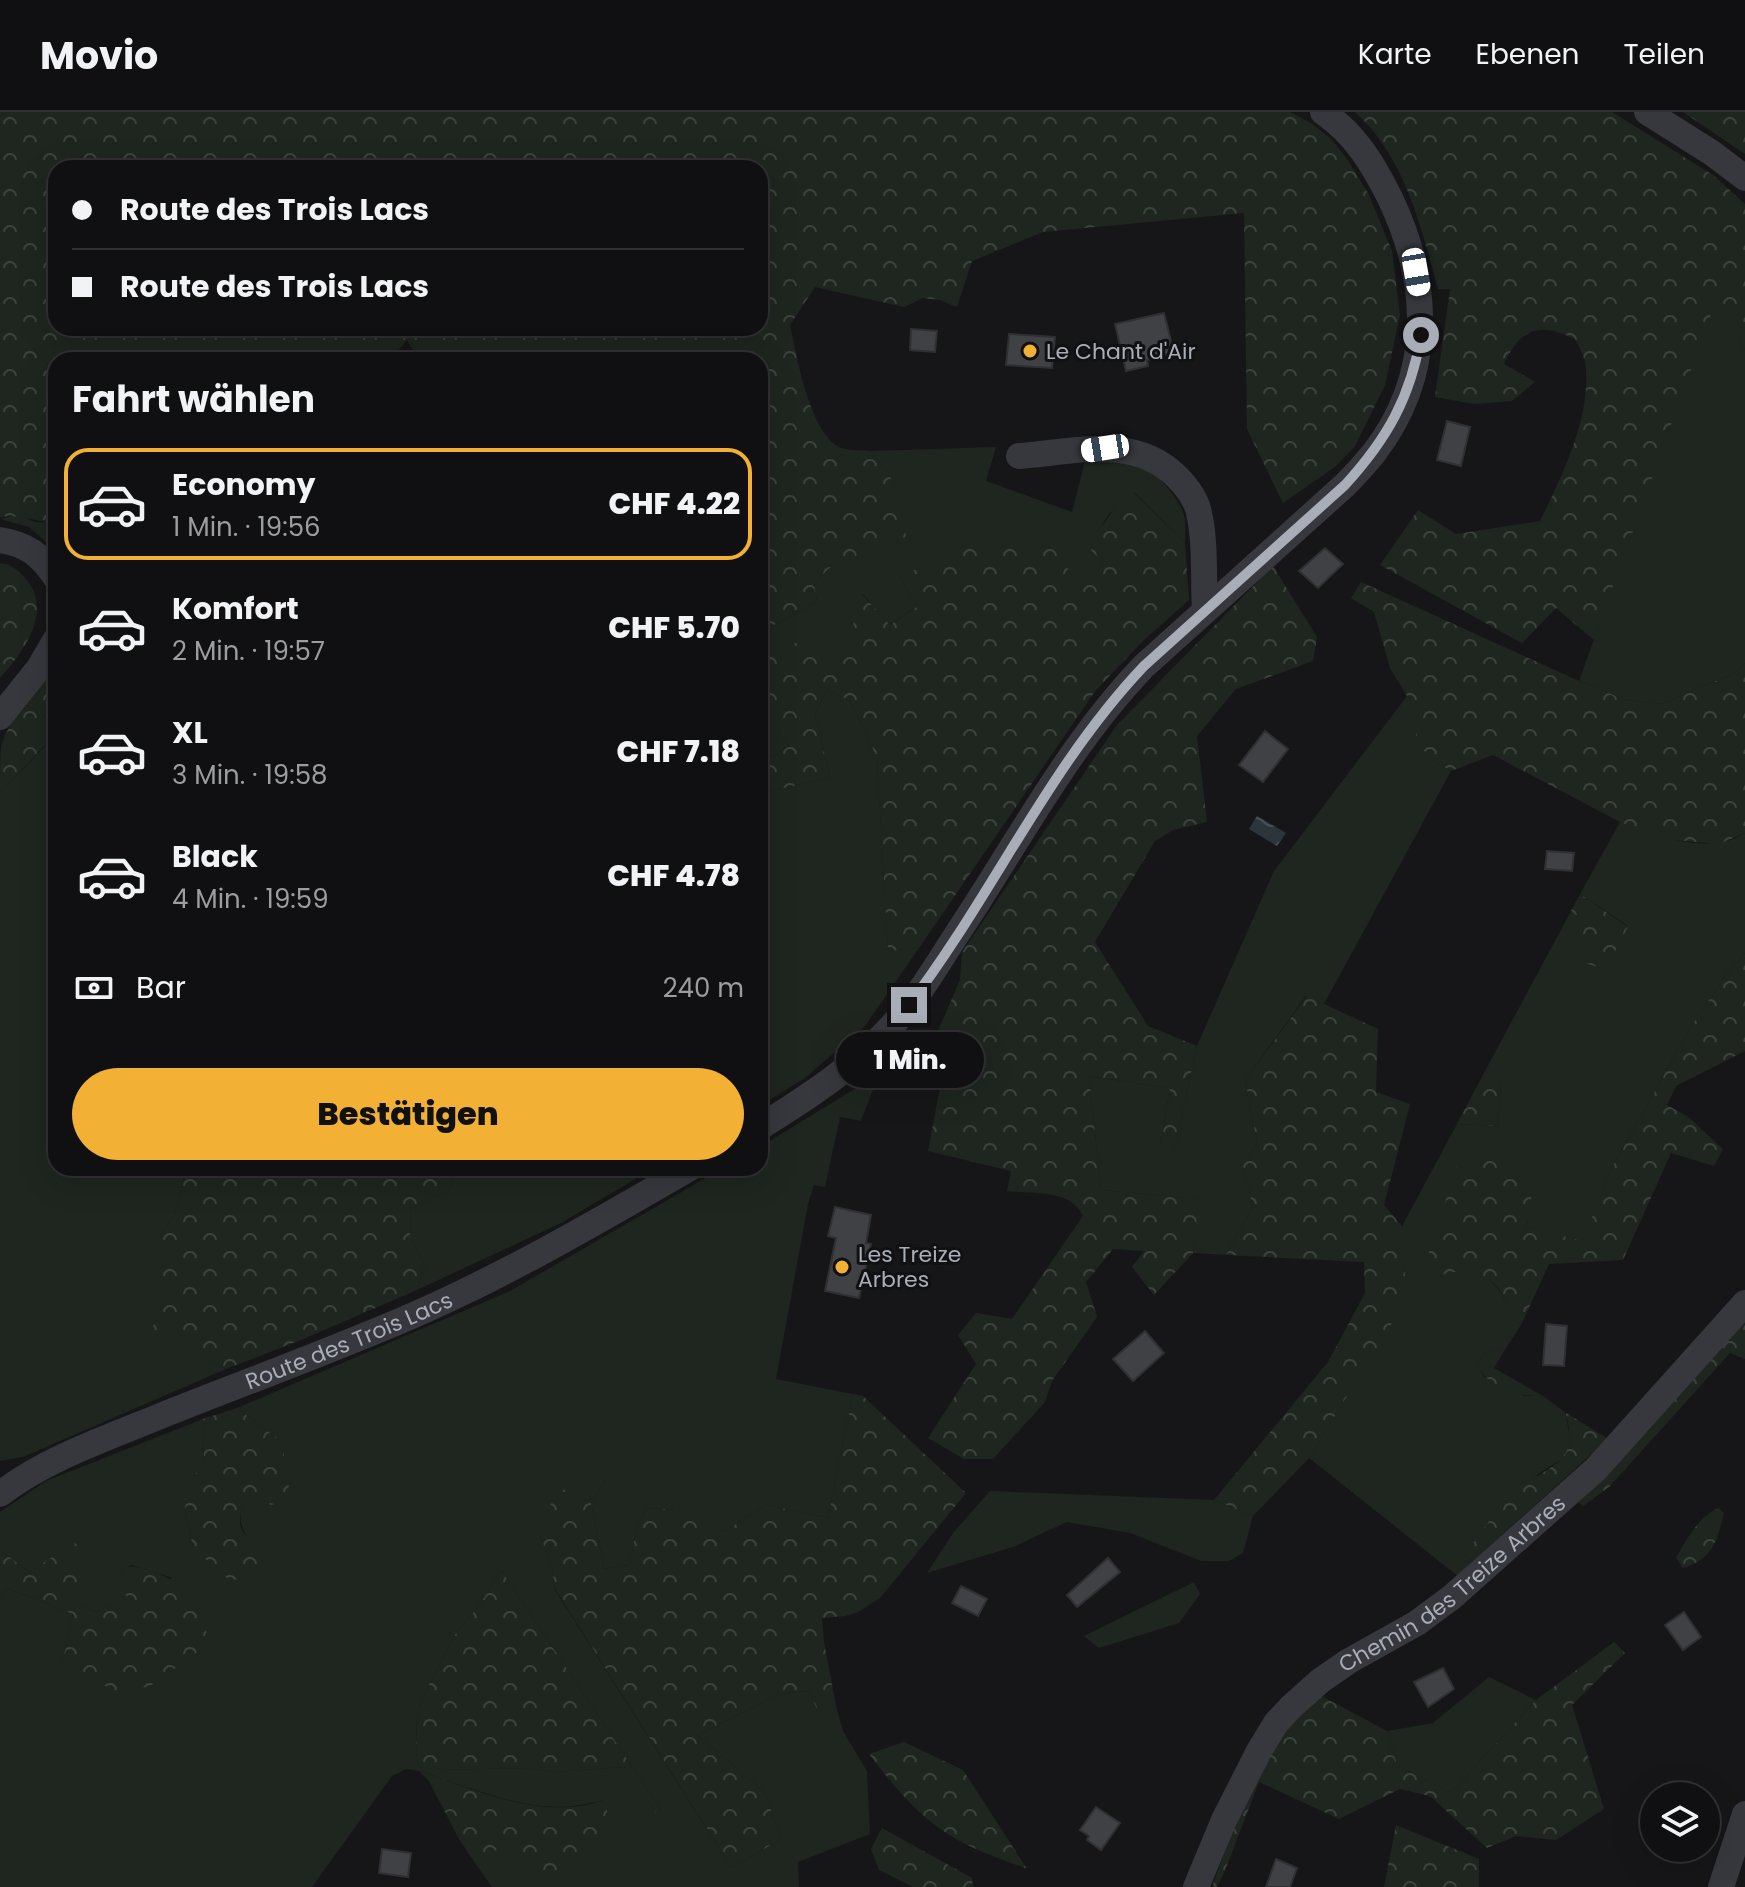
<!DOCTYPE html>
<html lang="de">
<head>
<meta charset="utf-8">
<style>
  :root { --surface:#101012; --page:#19191b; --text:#f1f3f6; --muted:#9c9d9f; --line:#303032; --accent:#f2b134 }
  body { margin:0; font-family:Poppins,sans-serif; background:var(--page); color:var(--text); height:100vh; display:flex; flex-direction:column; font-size:30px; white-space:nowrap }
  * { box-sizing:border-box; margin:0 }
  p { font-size:26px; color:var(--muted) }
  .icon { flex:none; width:44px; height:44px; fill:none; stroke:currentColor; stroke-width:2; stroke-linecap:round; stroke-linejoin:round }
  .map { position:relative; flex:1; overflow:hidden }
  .sheet { position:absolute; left:48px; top:240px; width:720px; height:824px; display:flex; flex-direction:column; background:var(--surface); border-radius:24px; box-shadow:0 8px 32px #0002,0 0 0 2px var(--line) }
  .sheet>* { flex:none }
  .top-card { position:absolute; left:48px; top:48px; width:720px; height:176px; border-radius:24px; box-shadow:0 8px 32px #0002,0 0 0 2px var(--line); display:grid; align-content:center; height:176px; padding:0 24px; background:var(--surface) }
  .tools { position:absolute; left:1640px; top:1670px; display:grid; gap:16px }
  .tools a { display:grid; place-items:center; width:80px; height:80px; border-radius:50%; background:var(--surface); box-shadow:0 8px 32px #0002,0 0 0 2px var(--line); font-size:40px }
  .end { position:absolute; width:36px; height:36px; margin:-18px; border:10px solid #a8adb8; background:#111; box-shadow:0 0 0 4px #111 }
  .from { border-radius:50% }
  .bubble { position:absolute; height:56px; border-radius:28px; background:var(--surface); box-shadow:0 8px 32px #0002,0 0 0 2px var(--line); font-size:26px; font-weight:800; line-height:56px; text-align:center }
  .car { position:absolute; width:24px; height:48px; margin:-24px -12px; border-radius:10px; box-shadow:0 0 6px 2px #0007; background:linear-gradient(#fff 24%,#345 0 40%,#fff 0 76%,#345 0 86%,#fff 0) }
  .top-card b { display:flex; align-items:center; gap:28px; height:76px; font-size:30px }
  .top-card b+b { border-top:2px solid var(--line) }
  .top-card i { width:20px; height:20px; background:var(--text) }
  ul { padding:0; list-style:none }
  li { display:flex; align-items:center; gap:24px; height:112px; margin:0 16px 12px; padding:0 8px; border:4px solid transparent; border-radius:24px }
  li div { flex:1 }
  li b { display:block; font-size:30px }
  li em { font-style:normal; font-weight:800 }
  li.current { border-color:var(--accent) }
  li>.icon { width:72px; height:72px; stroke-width:1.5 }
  h2 { padding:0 24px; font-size:36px; line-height:96px }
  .pay { display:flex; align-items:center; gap:20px; height:88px; padding:0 24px; font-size:30px }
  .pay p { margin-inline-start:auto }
  .primary-button { display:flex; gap:16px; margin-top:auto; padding:16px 24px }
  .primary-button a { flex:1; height:92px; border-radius:48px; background:var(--accent); color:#111; font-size:32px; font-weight:800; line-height:92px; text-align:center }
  header { display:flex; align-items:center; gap:48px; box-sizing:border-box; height:112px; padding:0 40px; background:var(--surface); border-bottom:2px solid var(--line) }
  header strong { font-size:38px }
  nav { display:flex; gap:44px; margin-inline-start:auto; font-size:28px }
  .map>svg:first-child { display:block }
  .grass { fill:#1e261f; fill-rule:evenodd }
  .forest { fill:url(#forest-crowns); fill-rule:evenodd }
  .water { fill:url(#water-waves) }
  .building { fill:#404145; stroke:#303034; stroke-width:2 }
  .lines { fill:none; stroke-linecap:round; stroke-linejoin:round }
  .minor { stroke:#37383d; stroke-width:26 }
  .route { stroke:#a8adb8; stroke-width:10 }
  .poi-dot { fill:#f2b134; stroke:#111113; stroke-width:3 }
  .labels { text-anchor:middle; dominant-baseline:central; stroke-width:6; stroke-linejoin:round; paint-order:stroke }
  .poi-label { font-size:22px; fill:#a8adb8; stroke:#111113; text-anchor:start }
  .street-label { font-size:22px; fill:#a8adb8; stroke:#111113 }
</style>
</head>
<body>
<header>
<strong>Movio</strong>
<nav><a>Karte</a><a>Ebenen</a><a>Teilen</a></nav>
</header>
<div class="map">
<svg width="1745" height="1775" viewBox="0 0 1745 1775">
  <defs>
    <pattern id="forest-crowns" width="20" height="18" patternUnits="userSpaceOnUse" patternTransform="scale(2)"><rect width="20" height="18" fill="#1e261f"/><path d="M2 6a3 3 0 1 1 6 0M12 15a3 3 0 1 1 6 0" fill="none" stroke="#3c433d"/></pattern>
    <pattern id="water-waves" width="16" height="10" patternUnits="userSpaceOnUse" patternTransform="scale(2)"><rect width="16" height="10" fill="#2c353c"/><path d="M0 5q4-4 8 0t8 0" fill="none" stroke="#485056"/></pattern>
  </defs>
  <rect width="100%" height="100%" fill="#161618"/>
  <!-- grass -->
  <g class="grass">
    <path d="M1716 187 1745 238V551L1734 561 1662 592 1626 588 1579 569Z"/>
    <path d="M996 335 986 369 1072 400 1085 349C1099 350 1115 348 1129 350 1151 353 1175 380 1183 400 1187 410 1185 421 1185 431L1135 381C1108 398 1099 411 1094 441L1107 451 1076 472 1062 446 1020 442 900 466 918 494 889 513 863 482 855 530 835 542 799 529 783 539 771 530 772 514 817 490 814 471C830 456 854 429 878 426 883 425 892 427 897 428L900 379 871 339Z"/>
    <path d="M17 403 36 410 56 411V439L29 415 0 407Z"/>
    <path d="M827 577 850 589 877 646 888 838 919 836 865 914 805 966 760 994V682L830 665 815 602Z"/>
    <path d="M1407 584 1420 604 1434 649 1451 659 1324 892 1306 884 1245 968 1257 1031 1243 1054 1253 1095 1226 1143 1193 1141 1198 1087 1101 1078 1089 964 1170 976 1160 1034 1175 1035 1197 934 1274 759Z"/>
    <path d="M56 594V1056H186L175 1102 160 1123 212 1165 153 1217 226 1257 23 1345 0 1349V681L47 632 35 615 49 599Z"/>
    <path d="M775 612 789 634 760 653V620Z"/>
    <path d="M1620 710C1655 724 1710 744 1745 721V841L1726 863 1692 913 1614 1052 1582 1130 1527 1115 1531 1084 1438 1164C1444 1162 1451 1159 1457 1158 1485 1154 1508 1182 1511 1206L1521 1213 1503 1241 1492 1236 1482 1244 1478 1253 1484 1265 1524 1284H1543L1565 1300 1570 1325 1568 1338 1562 1347 1538 1362 1466 1443 1473 1449 1459 1465 1309 1346 1413 1175 1405 1162 1402 1148V1114L1457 1012 1498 1014 1501 970 1485 959 1570 801 1628 814 1580 782Z"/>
    <path d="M913 920 919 922 872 980 861 1009 840 1005 825 1075 814 1073 808 1092 776 1267 853 1282 828 1406 767 1393 723 1420 688 1388 676 1398 647 1396 636 1417 630 1453 604 1457 591 1391 608 1364 584 1388 538 1420 551 1450 555 1478 732 1756 781 1727 765 1681 698 1623 778 1582 808 1579 818 1598 836 1594 843 1619 867 1659 870 1722 798 1750 799 1775H492L477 1754 495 1737 541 1761 604 1688C545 1704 510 1689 454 1671 439 1666 422 1658 406 1657L392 1664 312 1775H0V1484L7 1476 73 1502 61 1557 172 1466 132 1453 120 1457 128 1487 95 1500 77 1492 74 1432 29 1460 0 1438V1400L46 1369 203 1307 204 1350 188 1374 185 1398 193 1436 250 1429C237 1411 238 1401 249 1382H264L282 1330 237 1296 510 1179 723 1056H760V1035L866 970ZM501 1458 661 1698 656 1701 625 1655 553 1660 524 1656 441 1658 416 1647 417 1601 429 1573 456 1521 479 1494Z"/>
    <path d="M457 1056H654L561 1111 417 1178 425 1153 410 1125 411 1096 449 1079Z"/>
    <path d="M990 1379 1214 1388 1253 1404 1243 1441 1229 1449H1201L1130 1421 1067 1410 1013 1435 927 1461 953 1421Z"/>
    <path d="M1194 1470 1200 1482 1179 1511 1099 1536 1084 1524Z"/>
    <path d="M1489 1565 1536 1588 1451 1681 1397 1653 1387 1619 1433 1611Z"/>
  </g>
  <!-- forest -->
  <g class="forest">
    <path d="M0 0H1290L1311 11 1332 28 1347 47 1368 81 1392 139 1400 203 1385 273 1355 334 1336 354 1283 391 1247 317 1244 101 1043 120 972 149 957 195 940 188 923 186 904 195 815 175 790 213C796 242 810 321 839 335 847 339 862 338 871 339L900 379 906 425 897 428 877 426 858 434 854 458 836 450 814 471 817 490 772 514 771 530 783 538 799 529 835 541 854 530 853 488 862 482 890 513 918 494 900 466 969 429H1007L1020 442 1051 435 1062 446 1076 471 1107 451 1093 441 1089 433C1097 417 1115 402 1118 385L1134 381 1185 431 1189 488 1144 528 1096 578 919 836 888 839 877 646 850 589 827 577 815 602 830 665 760 682V653L789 634 775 613 760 620V248H419L407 228 390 248H56V411C36 410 20 402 0 405ZM56 56H760V216H56Z"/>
    <path d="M1355 0H1612L1713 63 1745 92V238L1716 188 1594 528 1556 496 1522 531 1380 453 1418 398 1456 422 1540 409C1562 365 1593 301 1585 250 1583 242 1579 234 1575 227 1540 210 1521 215 1504 252L1535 270 1512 289 1474 292 1435 285 1450 177H1438C1421 115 1405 45 1355 0Z"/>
    <path d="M1683 0H1745V42Z"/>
    <path d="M0 451C11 452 19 459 26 467 54 500 22 541 0 566Z"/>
    <path d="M1273 454 1317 525 1313 549 1236 577 1197 624 1207 710 1173 718 1155 729 1095 830 1148 914 1197 934 1175 1035H1160L1170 976 1089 964 1101 1078 1199 1087 1193 1141 1154 1183 1132 1155 1144 1139 1113 1137 1086 1170 1097 1205 1052 1269 1045 1290 993 1347H964L928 1326 976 1252 958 1223 976 1201 1012 1207 1083 1104C1071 1077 1033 1082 1007 1079L1011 1059 928 1039 948 933 935 926 960 868 962 840 1117 613Z"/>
    <path d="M1361 470 1579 569 1626 588 1662 592 1734 561 1745 551V721L1719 732 1660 727 1620 710 1493 643 1451 659 1434 649 1415 629 1419 604 1390 556 1374 500 1351 486Z"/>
    <path d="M56 556V594L48 599 36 615 47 631 0 681C0 666 0 649 1 635 9 605 36 580 56 556Z"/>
    <path d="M1580 782 1628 815 1605 858 1575 847 1585 806 1570 801Z"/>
    <path d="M1745 841V939L1676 974 1667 993 1687 1004 1723 1037 1714 1054 1671 1041 1623 1148 1549 1152 1521 1213 1510 1206C1506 1168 1474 1151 1438 1164L1430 1157 1427 1147 1456 1056C1484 1036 1528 1044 1531 1083 1532 1093 1528 1105 1527 1115L1582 1129 1614 1052 1692 913 1726 863Z"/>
    <path d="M1307 884 1378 917 1376 980 1410 992 1384 1093 1402 1114V1148L1405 1162 1414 1175 1309 1346 1253 1404 1214 1388 1328 1250 1365 1181 1364 1150 1226 1143 1253 1095 1243 1054 1257 1031 1245 968Z"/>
    <path d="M1485 959 1501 969 1498 1014 1457 1012Z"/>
    <path d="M186 1056H457L449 1079 411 1096 410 1125 425 1153 417 1178 301 1228 226 1257 152 1217 161 1195 160 1123 175 1102Z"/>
    <path d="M1745 1202V1247L1730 1241 1609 1375 1583 1394 1574 1386Z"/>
    <path d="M1492 1236 1503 1241 1494 1256 1543 1284C1516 1284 1490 1279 1478 1253L1482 1244Z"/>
    <path d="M853 1282 863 1284 966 1381 880 1486 858 1500 845 1504 822 1506 824 1530 836 1594 818 1599 808 1579 778 1582 698 1623 765 1681 781 1727 732 1756 555 1477 551 1450 538 1420 546 1398 563 1377 584 1388 603 1361 608 1364 591 1391 604 1457 630 1453 636 1417 647 1396 676 1398 688 1387 723 1420 767 1393 828 1406Z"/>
    <path d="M237 1296 282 1330 291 1389 270 1393 264 1382 249 1383C235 1406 235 1423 263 1434L257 1462 230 1469 193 1436 185 1398 187 1374 204 1350 203 1307Z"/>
    <path d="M1565 1300 1608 1327 1473 1449 1466 1443C1480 1417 1504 1391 1526 1372 1538 1362 1557 1355 1565 1342 1573 1329 1569 1313 1565 1300Z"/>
    <path d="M1719 1396 1724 1401C1717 1429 1713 1447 1683 1456L1676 1446C1686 1428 1699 1404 1719 1396Z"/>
    <path d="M74 1431 84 1436 77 1492 95 1500 127 1487 120 1456C132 1453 139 1455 151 1459 193 1473 194 1493 211 1530L154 1572 126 1582 61 1557 73 1502 7 1476 0 1484V1438L29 1460Z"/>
    <path d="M501 1458 661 1698 656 1701 624 1655 553 1660 524 1656 442 1658 416 1648 417 1601 429 1573 456 1521 479 1494Z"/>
    <path d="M1614 1530 1625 1541 1572 1593 1604 1697 1556 1728 1516 1724 1487 1736 1430 1684 1400 1677 1339 1707 1259 1670 1224 1761 1217 1775H1212L1249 1673 1281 1619 1314 1580 1387 1619 1397 1653 1451 1681 1536 1588Z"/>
    <path d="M904 1630 963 1658 1027 1757C1004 1748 979 1740 958 1728 921 1708 894 1675 869 1642Z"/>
    <path d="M419 1659C478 1678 542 1710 604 1688 607 1696 609 1704 606 1712 600 1731 574 1762 553 1763 539 1764 509 1744 496 1738L477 1754 459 1727 429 1669Z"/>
    <path d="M1396 1713 1479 1747V1775H1384Z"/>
    <path d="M882 1716 972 1766 973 1775H913L879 1758 871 1737Z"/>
  </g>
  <!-- water -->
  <path class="water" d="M1257 704 1286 721 1277 734 1249 717Z"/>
  <!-- building -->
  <g class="building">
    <path d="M1164 201 1174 241 1147 248 1148 254 1126 259 1115 212Z"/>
    <path d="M911 217 937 219 935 240 910 238Z"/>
    <path d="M1009 222 1055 225 1052 256 1006 253Z"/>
    <path d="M1447 309 1470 315 1461 354 1437 348Z"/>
    <path d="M1325 436 1343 452 1318 476 1299 459Z"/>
    <path d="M1265 619 1288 637 1263 670 1239 653Z"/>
    <path d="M1547 739 1574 741 1572 759 1545 757Z"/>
    <path d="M835 1095 871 1103 866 1131 871 1132 859 1186 825 1179 836 1126 828 1124Z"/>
    <path d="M1546 1212 1567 1214 1564 1254 1543 1253Z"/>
    <path d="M1145 1219 1164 1241 1133 1269 1113 1247Z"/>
    <path d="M1108 1446 1120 1460 1077 1495 1067 1483Z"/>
    <path d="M961 1474 987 1487 978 1504 952 1491Z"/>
    <path d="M1684 1500 1701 1525 1683 1538 1665 1513Z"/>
    <path d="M1443 1556 1454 1577 1428 1595 1414 1570Z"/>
    <path d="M1096 1695 1120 1711 1101 1738 1087 1728 1089 1724 1080 1718Z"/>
    <path d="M382 1737 411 1741 408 1765 379 1761Z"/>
    <path d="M1276 1747 1297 1756 1290 1775H1266Z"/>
  </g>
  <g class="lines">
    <!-- minor -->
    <g class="minor">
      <path d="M1647 0 1712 41 1745 66"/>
      <path d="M1019 344C1074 340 1134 322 1177 365 1187 375 1196 386 1199 401 1206 432 1203 467 1205 499"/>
      <path d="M0 428C27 432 41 443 56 466"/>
      <path d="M0 605 39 556 56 527"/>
      <path d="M760 1015C810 984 859 952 898 907 921 881 938 851 957 822 1017 732 1069 632 1144 554L1345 373C1355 363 1365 352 1374 341 1434 262 1431 172 1390 86 1373 52 1355 22 1323 0"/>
      <path id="s1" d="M0 1382C46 1347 104 1327 158 1305 238 1273 320 1243 400 1209 501 1166 595 1111 690 1056"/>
      <path id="s2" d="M1196 1775 1224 1708 1259 1639 1276 1611 1291 1595 1320 1569 1349 1549 1417 1511 1452 1485 1596 1357 1745 1191"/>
      <path d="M1721 1775 1745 1702"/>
    </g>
  </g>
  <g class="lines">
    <!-- route -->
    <path class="route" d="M909 893C992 784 1049 654 1144 554L1345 373C1387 327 1411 285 1421 223"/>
  </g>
  <!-- markers -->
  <g class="poi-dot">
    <circle cx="1030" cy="239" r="8"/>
    <circle cx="842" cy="1155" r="8"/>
  </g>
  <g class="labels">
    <!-- poi labels -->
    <g class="poi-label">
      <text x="1046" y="239">Le Chant d'Air</text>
      <text x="858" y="1142">Les Treize<tspan x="858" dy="25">Arbres</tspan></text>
    </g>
    <!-- street labels -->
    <g class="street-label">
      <text stroke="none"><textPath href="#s1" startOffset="382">Route des Trois Lacs</textPath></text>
      <text stroke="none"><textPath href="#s2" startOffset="408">Chemin des Treize Arbres</textPath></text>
    </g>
  </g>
</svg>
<div class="tools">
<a><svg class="icon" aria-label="layers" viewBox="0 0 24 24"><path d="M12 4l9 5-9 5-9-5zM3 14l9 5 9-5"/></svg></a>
</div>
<i class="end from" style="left:1421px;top:223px"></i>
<i class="end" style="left:909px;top:893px"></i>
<div class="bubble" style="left:836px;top:920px;width:148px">1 Min.</div>
<i class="car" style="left:1416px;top:160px;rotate:170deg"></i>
<i class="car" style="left:1105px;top:336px;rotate:261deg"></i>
<div class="top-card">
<b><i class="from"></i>Route des Trois Lacs</b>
<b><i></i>Route des Trois Lacs</b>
</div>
<section class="sheet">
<h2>Fahrt wählen</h2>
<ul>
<li class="current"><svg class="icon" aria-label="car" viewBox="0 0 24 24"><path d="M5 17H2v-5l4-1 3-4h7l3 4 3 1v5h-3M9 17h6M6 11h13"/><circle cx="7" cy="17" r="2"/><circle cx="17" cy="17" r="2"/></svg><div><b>Economy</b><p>1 Min. · 19:56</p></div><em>CHF 4.22</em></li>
<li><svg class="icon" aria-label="car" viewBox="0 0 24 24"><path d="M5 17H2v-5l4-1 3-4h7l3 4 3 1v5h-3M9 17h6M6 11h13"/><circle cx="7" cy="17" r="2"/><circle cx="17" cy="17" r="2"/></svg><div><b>Komfort</b><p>2 Min. · 19:57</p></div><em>CHF 5.70</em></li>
<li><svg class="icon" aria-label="car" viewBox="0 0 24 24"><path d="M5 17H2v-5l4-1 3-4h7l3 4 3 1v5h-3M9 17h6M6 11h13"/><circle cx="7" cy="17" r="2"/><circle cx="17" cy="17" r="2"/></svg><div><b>XL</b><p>3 Min. · 19:58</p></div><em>CHF 7.18</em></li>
<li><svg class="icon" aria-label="car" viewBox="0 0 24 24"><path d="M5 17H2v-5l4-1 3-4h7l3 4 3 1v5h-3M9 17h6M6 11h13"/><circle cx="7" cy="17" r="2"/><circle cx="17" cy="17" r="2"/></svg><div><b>Black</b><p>4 Min. · 19:59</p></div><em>CHF 4.78</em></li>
</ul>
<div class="pay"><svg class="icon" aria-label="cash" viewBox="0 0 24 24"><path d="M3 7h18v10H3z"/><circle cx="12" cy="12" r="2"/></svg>Bar<p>240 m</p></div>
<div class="primary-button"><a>Bestätigen</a></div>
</section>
</div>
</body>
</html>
